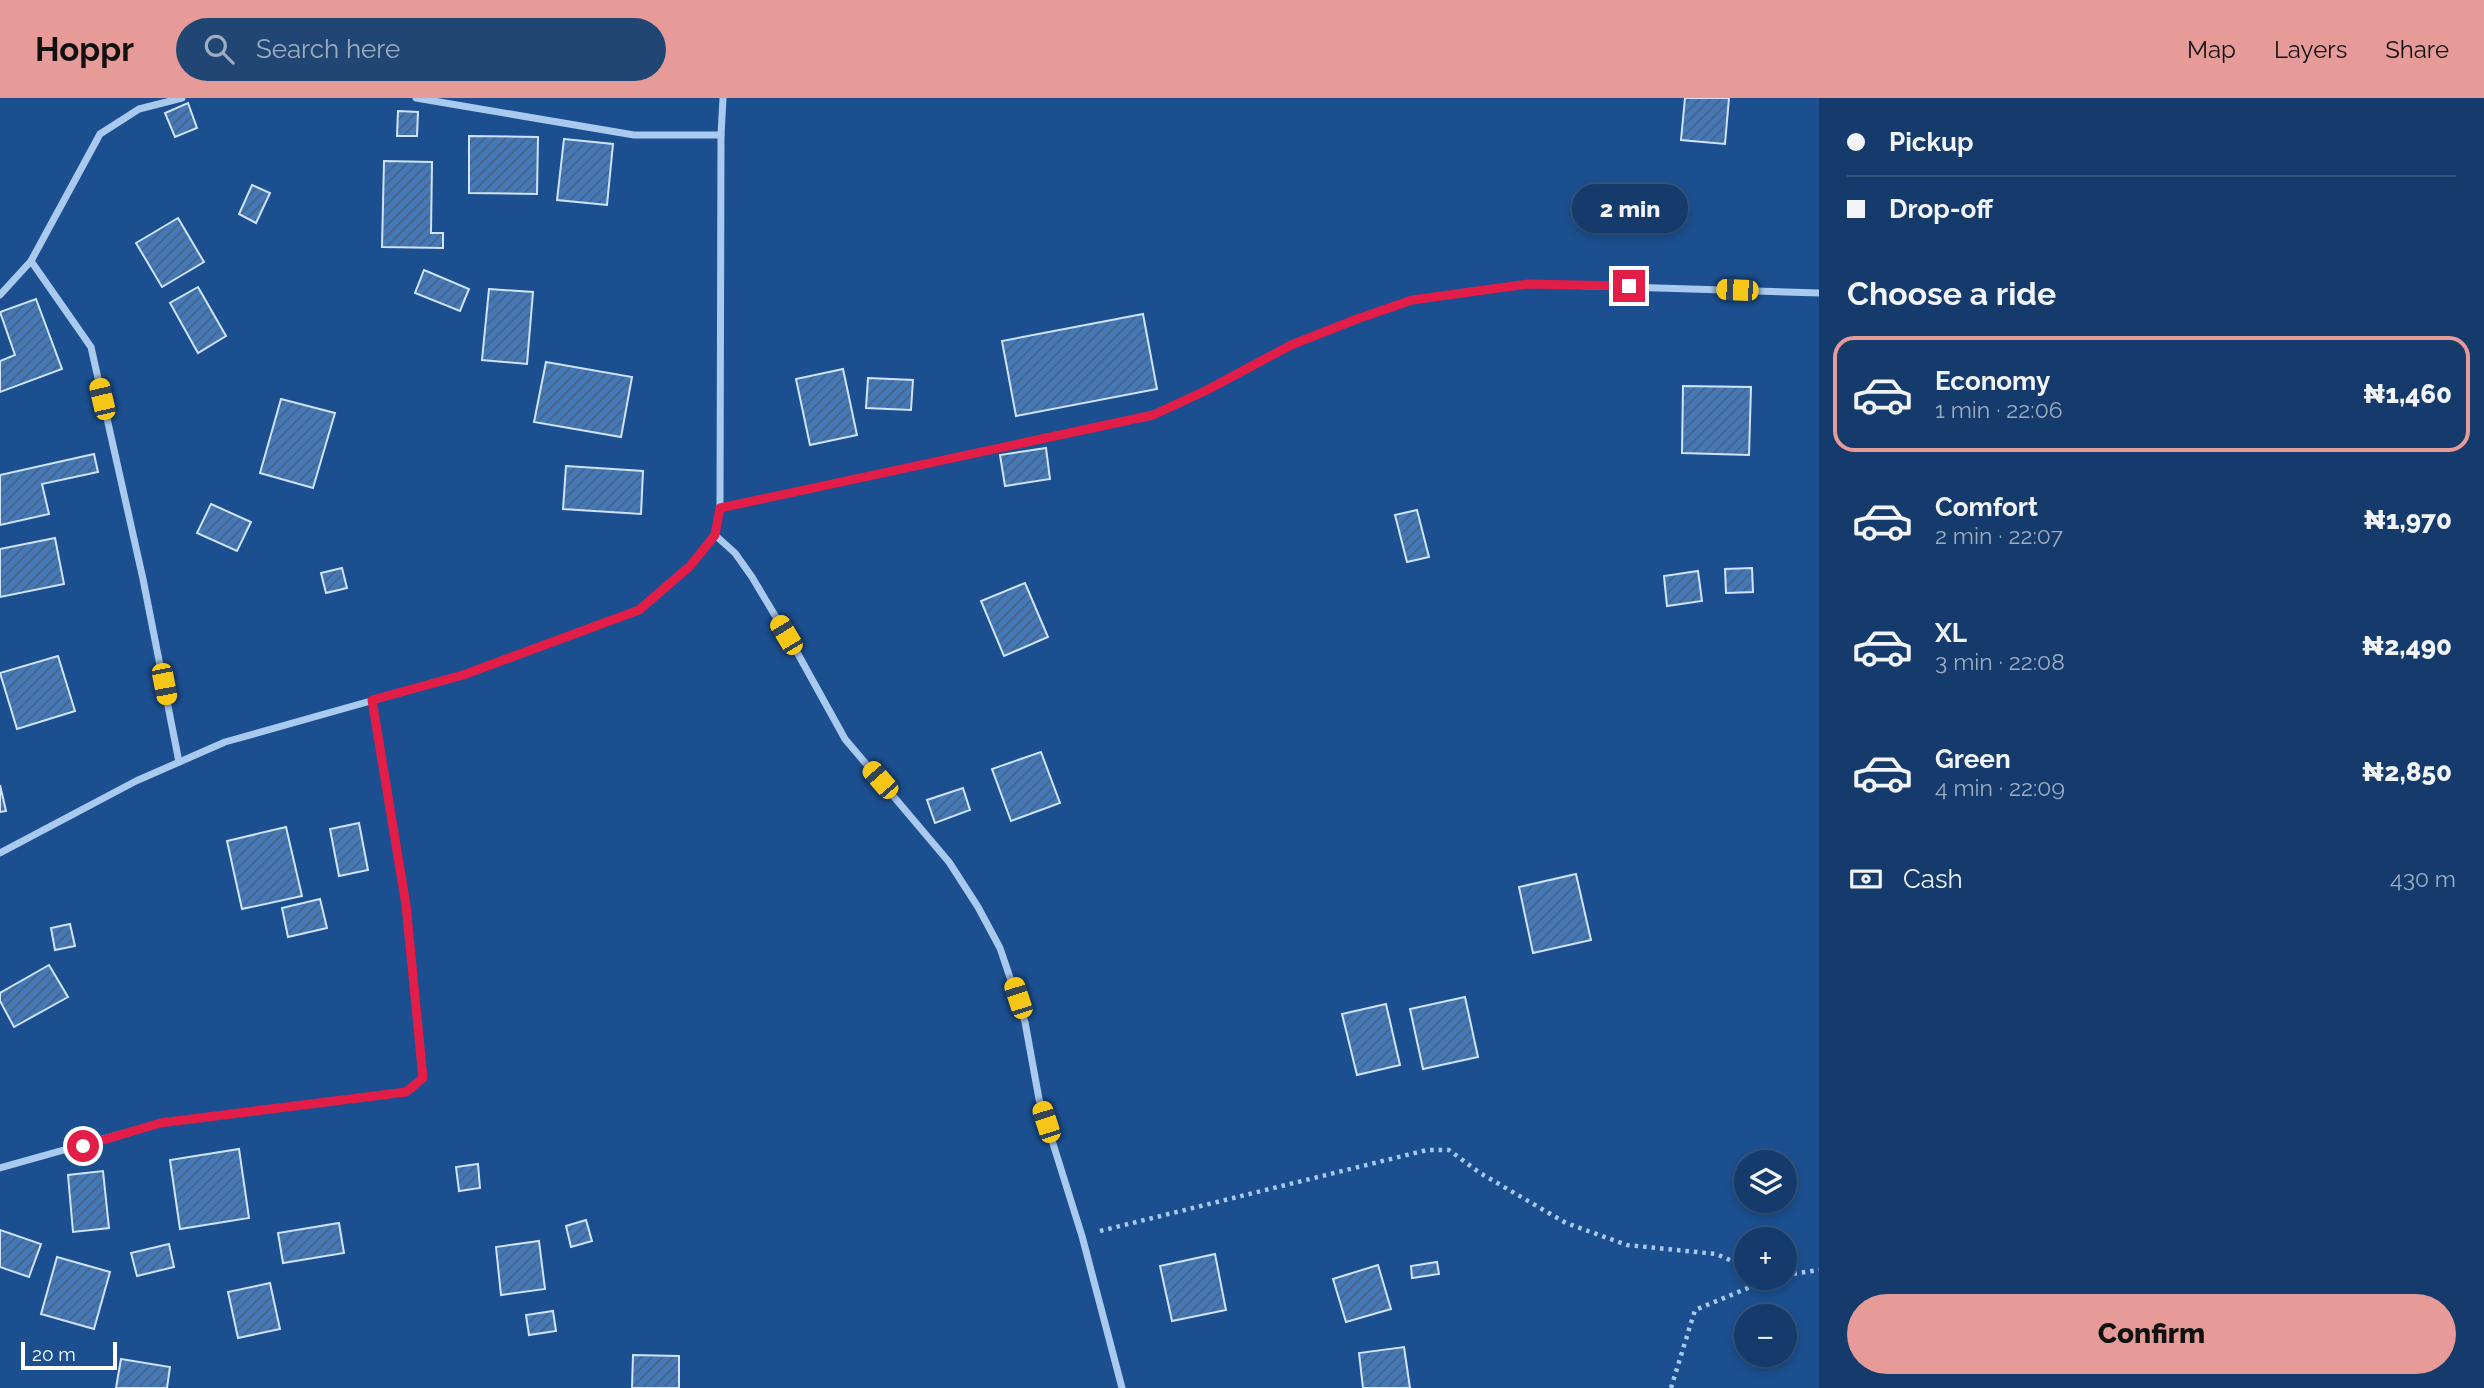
<!DOCTYPE html>
<html lang="en">
<head>
<meta charset="utf-8">
<style>
  :root { --surface:#143b6b; --page:#214673; --text:#f1f3f6; --muted:#9dadc1; --line:#33557e; --accent:#e69b98 }
  body { margin:0; font-family:Raleway,sans-serif; background:var(--page); color:var(--text); height:100vh; display:flex; flex-direction:column; font-size:26px; white-space:nowrap }
  * { box-sizing:border-box; margin:0 }
  p { font-size:23px; color:var(--muted) }
  .icon { flex:none; width:38px; height:38px; fill:none; stroke:currentColor; stroke-width:2; stroke-linecap:round; stroke-linejoin:round }
  .map { position:relative; flex:1; overflow:hidden }
  .details { display:flex; flex-direction:column; background:var(--surface); width:665px }
  .details>* { flex:none }
  .top-card { display:grid; align-content:center; height:154px; padding:0 28px; background:var(--surface) }
  .fabs { position:absolute; left:1734px; top:1052px; display:grid; gap:14px }
  .fabs a { display:grid; place-items:center; width:63px; height:63px; border-radius:50%; background:var(--surface); box-shadow:0 4px 10px #0003,0 0 0 2px var(--line); font-size:35px }
  .scale { position:absolute; left:21px; bottom:18px; width:96px; box-sizing:border-box; padding-left:7px; border:4px solid #fff; border-top:0; font-size:19px; line-height:24px; white-space:nowrap; color:#fff; -webkit-text-stroke:5px #1b4f8f; paint-order:stroke }
  .end { position:absolute; width:32px; height:32px; margin:-16px; border:9px solid #e11d48; background:#fff; box-shadow:0 0 0 4px #fff }
  .from { border-radius:50% }
  .bubble { position:absolute; height:49px; border-radius:24px; background:var(--surface); box-shadow:0 4px 10px #0003,0 0 0 2px var(--line); font-size:23px; font-weight:800; line-height:49px; text-align:center }
  .car { position:absolute; width:21px; height:42px; margin:-21px -10px; border-radius:9px; box-shadow:0 0 5px 2px #0007; background:linear-gradient(#f5c518 24%,#345 0 40%,#f5c518 0 76%,#345 0 86%,#f5c518 0) }
  .top-card b { display:flex; align-items:center; gap:24px; height:66px; font-size:26px }
  .top-card b+b { border-top:2px solid var(--line) }
  .top-card i { width:18px; height:18px; background:var(--text) }
  ul { padding:0; list-style:none }
  li { display:flex; align-items:center; gap:21px; height:116px; margin:0 14px 10px; padding:0 14px; border:4px solid transparent; border-radius:21px }
  li div { flex:1 }
  li b { display:block; font-size:26px }
  li em { font-style:normal; font-weight:800 }
  li.active { border-color:var(--accent) }
  li>.icon { width:63px; height:63px; stroke-width:1.5 }
  h2 { padding:0 28px; font-size:32px; line-height:84px }
  .pay { display:flex; align-items:center; gap:18px; height:77px; padding:0 28px; font-size:26px }
  .pay p { margin-inline-start:auto }
  .button { display:flex; gap:14px; margin-top:auto; padding:14px 28px }
  .button a { flex:1; height:80px; border-radius:42px; background:var(--accent); color:#111; font-size:28px; font-weight:800; line-height:80px; text-align:center }
  header { display:flex; align-items:center; gap:42px; box-sizing:border-box; height:98px; padding:0 35px; background:var(--accent); color:#111 }
  header strong { font-size:33px }
  nav { display:flex; gap:38px; margin-inline-start:auto; font-size:24px }
  .search { width:490px; height:63px; background:var(--page); display:flex; align-items:center; gap:18px; box-sizing:border-box; padding:0 24px; border-radius:38px; color:var(--muted); font-size:26px }
  main { display:flex; flex:1; min-height:0 }
  .map>svg:first-child { display:block }
  .building { fill:url(#building-hatch); stroke:#cfe3fa; stroke-width:2 }
  .lines { fill:none; stroke-linecap:round; stroke-linejoin:round }
  .path { stroke:#a9c9ee; stroke-width:4.5; stroke-dasharray:3.5 5; stroke-linecap:butt }
  .minor { stroke:#a9c9ee; stroke-width:7 }
  .route { stroke:#e11d48; stroke-width:9 }
</style>
</head>
<body>
<header>
<strong>Hoppr</strong>
<div class="search"><svg class="icon" aria-label="search" viewBox="0 0 24 24"><circle cx="10" cy="10" r="6"/><path d="M15 15l6 6"/></svg>Search here</div>
<nav><a>Map</a><a>Layers</a><a>Share</a></nav>
</header>
<main>
<div class="map">
<svg width="1819" height="1290" viewBox="0 0 1819 1290">
  <defs>
    <pattern id="building-hatch" width="6" height="6" patternUnits="userSpaceOnUse" patternTransform="scale(1.75)"><rect width="6" height="6" fill="#4478b7"/><path d="M-1 1l2-2M0 6l6-6M5 7l2-2" fill="none" stroke="#486282"/></pattern>
  </defs>
  <rect width="100%" height="100%" fill="#1b4f8f"/>
  <!-- building -->
  <g class="building">
    <path d="M1685 0H1729L1725 46 1681 42Z"/>
    <path d="M188 5 197 30 175 39 165 15Z"/>
    <path d="M398 13 418 14 417 38H397Z"/>
    <path d="M469 38 538 39 537 96 469 95Z"/>
    <path d="M564 41 613 46 607 107 557 102Z"/>
    <path d="M384 63 432 64 431 135H443V150L382 149Z"/>
    <path d="M252 87 270 95 256 125 239 116Z"/>
    <path d="M178 120 204 164 162 189 136 145Z"/>
    <path d="M424 172 469 191 460 213 415 195Z"/>
    <path d="M198 189 226 238 198 255 170 205Z"/>
    <path d="M489 191 533 194 527 266 482 262Z"/>
    <path d="M36 201 62 271 0 294V263L15 257 0 214Z"/>
    <path d="M1143 216 1157 291 1016 318 1002 243Z"/>
    <path d="M546 264 632 279 621 339 534 324Z"/>
    <path d="M843 271 857 337 810 347 796 281Z"/>
    <path d="M868 280 913 282 911 312 866 310Z"/>
    <path d="M1683 288 1751 289 1749 357 1682 355Z"/>
    <path d="M281 301 335 315 313 390 260 375Z"/>
    <path d="M1046 350 1050 381 1005 388 1000 357Z"/>
    <path d="M94 356 98 374 42 386 49 416 0 427V377Z"/>
    <path d="M566 368 643 373 641 416 563 411Z"/>
    <path d="M211 406 251 424 237 453 197 435Z"/>
    <path d="M1417 412 1429 459 1407 464 1395 417Z"/>
    <path d="M55 440 64 486 0 499V451Z"/>
    <path d="M342 470 347 490 326 495 321 475Z"/>
    <path d="M1752 470 1753 494 1726 495 1725 471Z"/>
    <path d="M1698 473 1702 503 1667 508 1664 478Z"/>
    <path d="M1025 485 1048 539 1004 558 981 503Z"/>
    <path d="M58 558 75 613 17 631 0 575Z"/>
    <path d="M1041 654 1060 705 1011 723 992 671Z"/>
    <path d="M0 687 6 713 0 714Z"/>
    <path d="M963 690 970 712 935 725 927 702Z"/>
    <path d="M359 725 368 772 339 778 330 731Z"/>
    <path d="M286 729 302 798 242 811 227 743Z"/>
    <path d="M1576 776 1591 842 1533 855 1519 789Z"/>
    <path d="M320 801 327 830 288 839 282 810Z"/>
    <path d="M70 826 75 848 55 852 51 830Z"/>
    <path d="M49 867 68 899 14 929 0 903V895Z"/>
    <path d="M1465 899 1478 959 1423 971 1410 911Z"/>
    <path d="M1386 906 1400 967 1357 977 1342 916Z"/>
    <path d="M239 1051 249 1120 180 1131 170 1062Z"/>
    <path d="M478 1066 480 1090 459 1093 456 1069Z"/>
    <path d="M103 1073 109 1130 73 1134 68 1077Z"/>
    <path d="M586 1122 592 1143 571 1149 566 1128Z"/>
    <path d="M339 1125 344 1155 283 1165 278 1135Z"/>
    <path d="M0 1132 41 1146 29 1179 0 1169Z"/>
    <path d="M539 1143 545 1191 501 1197 496 1149Z"/>
    <path d="M169 1146 174 1169 137 1178 131 1155Z"/>
    <path d="M1215 1156 1226 1212 1172 1223 1160 1168Z"/>
    <path d="M57 1159 110 1174 94 1231 41 1216Z"/>
    <path d="M1437 1164 1439 1176 1412 1180 1411 1168Z"/>
    <path d="M1378 1167 1391 1211 1346 1224 1333 1181Z"/>
    <path d="M270 1185 280 1231 238 1240 228 1194Z"/>
    <path d="M553 1213 556 1233 529 1237 526 1217Z"/>
    <path d="M1404 1249 1410 1290H1363L1359 1255Z"/>
    <path d="M633 1257 679 1258V1290H632Z"/>
    <path d="M121 1261 170 1269 167 1290H116Z"/>
  </g>
  <g class="lines">
    <!-- path -->
    <g class="path">
      <path d="M1100 1133 1427 1052H1449L1480 1075 1566 1125 1627 1147 1716 1156 1746 1169"/>
      <path d="M1785 1177 1819 1172"/>
      <path d="M1671 1290 1695 1212 1772 1180"/>
    </g>
    <!-- minor -->
    <g class="minor">
      <path d="M416 0 634 37H721"/>
      <path d="M31 163 91 249 143 481 179 664"/>
      <path d="M0 197 31 163 100 36 139 11 182 0"/>
      <path d="M720 410 1153 317 1207 292 1291 247 1357 221 1412 202 1528 186 1819 195"/>
      <path d="M715 437 735 455 752 479 798 556 845 641 949 764 978 809 1000 850 1025 924 1039 1001 1082 1138 1122 1290"/>
      <path d="M0 755 136 683 225 644 463 577 639 512 690 468 715 437 720 410 721 37 723 0"/>
      <path d="M0 1070 160 1025 406 994 423 980 406 807 372 602"/>
    </g>
  </g>
  <g class="lines">
    <!-- route -->
    <path class="route" d="M83 1048 160 1025 406 994 423 980 406 807 372 602 463 577 639 512 690 468 715 437 720 410 1153 317 1207 292 1291 247 1357 221 1412 202 1528 186 1629 188"/>
  </g>
</svg>
<div class="fabs">
<a><svg class="icon" aria-label="layers" viewBox="0 0 24 24"><path d="M12 4l9 5-9 5-9-5zM3 14l9 5 9-5"/></svg></a>
<a>+</a>
<a>−</a>
</div>
<div class="scale">20 m</div>
<i class="end from" style="left:83px;top:1048px"></i>
<i class="end" style="left:1629px;top:188px"></i>
<div class="bubble" style="left:1572px;top:86px;width:116px">2 min</div>
<i class="car" style="left:1737px;top:192px;rotate:272deg"></i>
<i class="car" style="left:102px;top:301px;rotate:347deg"></i>
<i class="car" style="left:786px;top:537px;rotate:329deg"></i>
<i class="car" style="left:164px;top:586px;rotate:169deg"></i>
<i class="car" style="left:880px;top:682px;rotate:319deg"></i>
<i class="car" style="left:1018px;top:900px;rotate:342deg"></i>
<i class="car" style="left:1046px;top:1024px;rotate:342deg"></i>
</div>
<section class="details">
<div class="top-card">
<b><i class="from"></i>Pickup</b>
<b><i></i>Drop-off</b>
</div>
<h2>Choose a ride</h2>
<ul>
<li class="active"><svg class="icon" aria-label="car" viewBox="0 0 24 24"><path d="M5 17H2v-5l4-1 3-4h7l3 4 3 1v5h-3M9 17h6M6 11h13"/><circle cx="7" cy="17" r="2"/><circle cx="17" cy="17" r="2"/></svg><div><b>Economy</b><p>1 min · 22:06</p></div><em>₦1,460</em></li>
<li><svg class="icon" aria-label="car" viewBox="0 0 24 24"><path d="M5 17H2v-5l4-1 3-4h7l3 4 3 1v5h-3M9 17h6M6 11h13"/><circle cx="7" cy="17" r="2"/><circle cx="17" cy="17" r="2"/></svg><div><b>Comfort</b><p>2 min · 22:07</p></div><em>₦1,970</em></li>
<li><svg class="icon" aria-label="car" viewBox="0 0 24 24"><path d="M5 17H2v-5l4-1 3-4h7l3 4 3 1v5h-3M9 17h6M6 11h13"/><circle cx="7" cy="17" r="2"/><circle cx="17" cy="17" r="2"/></svg><div><b>XL</b><p>3 min · 22:08</p></div><em>₦2,490</em></li>
<li><svg class="icon" aria-label="car" viewBox="0 0 24 24"><path d="M5 17H2v-5l4-1 3-4h7l3 4 3 1v5h-3M9 17h6M6 11h13"/><circle cx="7" cy="17" r="2"/><circle cx="17" cy="17" r="2"/></svg><div><b>Green</b><p>4 min · 22:09</p></div><em>₦2,850</em></li>
</ul>
<div class="pay"><svg class="icon" aria-label="cash" viewBox="0 0 24 24"><path d="M3 7h18v10H3z"/><circle cx="12" cy="12" r="2"/></svg>Cash<p>430 m</p></div>
<div class="button"><a>Confirm</a></div>
</section>
</main>
</body>
</html>
